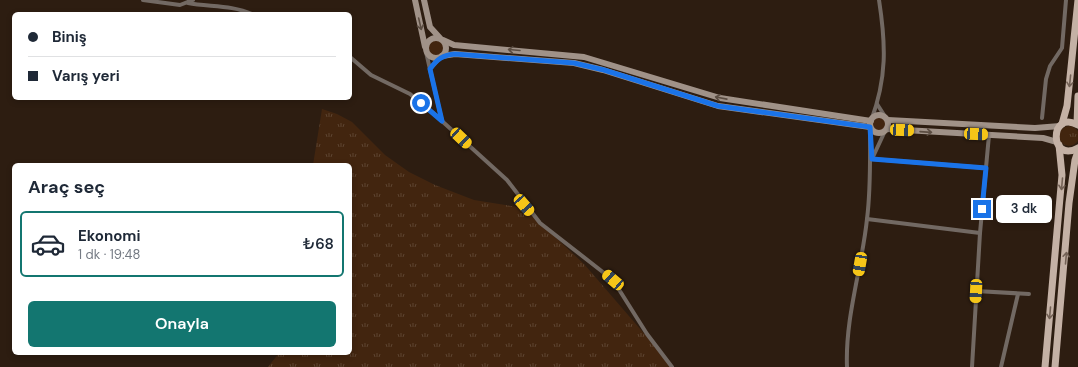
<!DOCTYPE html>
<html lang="tr">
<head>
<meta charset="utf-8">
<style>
  :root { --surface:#fff; --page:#f6f6f7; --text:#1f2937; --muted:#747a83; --line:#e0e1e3; --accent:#137670 }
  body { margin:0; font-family:"DM Sans",sans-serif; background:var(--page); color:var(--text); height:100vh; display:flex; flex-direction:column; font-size:15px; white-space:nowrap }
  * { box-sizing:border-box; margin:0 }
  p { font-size:13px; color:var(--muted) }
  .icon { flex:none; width:22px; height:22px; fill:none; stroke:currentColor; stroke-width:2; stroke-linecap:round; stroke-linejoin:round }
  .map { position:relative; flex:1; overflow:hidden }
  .sheet { position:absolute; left:12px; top:163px; width:340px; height:192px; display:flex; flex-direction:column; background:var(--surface); border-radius:6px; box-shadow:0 2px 6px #0003 }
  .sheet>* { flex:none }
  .banner { position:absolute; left:12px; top:12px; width:340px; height:88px; border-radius:6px; box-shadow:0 2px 6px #0003; display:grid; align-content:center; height:88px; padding:0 16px; background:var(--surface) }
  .end { position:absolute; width:18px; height:18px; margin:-9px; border:5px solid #1a73e8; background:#fff; box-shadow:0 0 0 2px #fff }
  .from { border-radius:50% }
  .bubble { position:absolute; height:28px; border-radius:6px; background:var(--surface); box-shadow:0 2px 6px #0003; font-size:13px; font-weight:600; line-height:28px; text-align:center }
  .car { position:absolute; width:12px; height:24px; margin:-12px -6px; border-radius:5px; box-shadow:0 0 3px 1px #0007; background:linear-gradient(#f5c518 24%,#345 0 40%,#f5c518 0 76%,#345 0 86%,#f5c518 0) }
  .banner b { display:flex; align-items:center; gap:14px; height:38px; font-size:15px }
  .banner b+b { border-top:1px solid var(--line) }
  .banner i { width:10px; height:10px; background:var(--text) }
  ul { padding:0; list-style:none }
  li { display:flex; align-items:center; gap:12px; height:66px; margin:0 8px 6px; padding:0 8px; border:2px solid var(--line); border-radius:6px }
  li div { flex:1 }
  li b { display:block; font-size:15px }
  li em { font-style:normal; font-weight:600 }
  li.active { border-color:var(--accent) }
  li>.icon { width:36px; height:36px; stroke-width:1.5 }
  h2 { padding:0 16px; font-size:18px; line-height:48px }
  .primary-button { display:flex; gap:8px; margin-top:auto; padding:8px 16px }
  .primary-button a { flex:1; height:46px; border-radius:6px; background:var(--accent); color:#fff; font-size:16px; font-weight:600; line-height:46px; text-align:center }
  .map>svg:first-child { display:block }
  .grass { fill:url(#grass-tufts) }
  .garden { fill:#42250f }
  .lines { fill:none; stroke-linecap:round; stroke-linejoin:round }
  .street { stroke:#726963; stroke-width:4 }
  .secondary { stroke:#a09288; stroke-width:6 }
  .primary { stroke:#c4b1a5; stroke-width:7 }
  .oneway { stroke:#5b4d42 }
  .oneway2 { stroke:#746256 }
  .route { stroke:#1a73e8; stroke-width:5 }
</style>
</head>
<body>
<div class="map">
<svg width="1078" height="367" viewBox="0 0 1078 367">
  <defs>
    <pattern id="grass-tufts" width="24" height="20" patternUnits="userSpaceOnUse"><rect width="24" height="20" fill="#42250f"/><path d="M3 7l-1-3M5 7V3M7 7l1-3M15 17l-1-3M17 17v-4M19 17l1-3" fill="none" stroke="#5d4431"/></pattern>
  </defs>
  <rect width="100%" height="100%" fill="#2d1d11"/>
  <!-- grass -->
  <g class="grass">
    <path d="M322 109 337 114 352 122 385 155 409 172 435 185 474 200 524 208 584 264 673 367H268L279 353H350V165H313Z"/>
    <circle cx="1069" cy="136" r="10"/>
  </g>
  <!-- garden -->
  <g class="garden">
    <circle cx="436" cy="48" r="8"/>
    <circle cx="879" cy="124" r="8"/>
  </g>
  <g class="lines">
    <!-- street -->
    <g class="street">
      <path d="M143 0 180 5 193 0"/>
      <path d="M188 3C209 7 232 5 252 14"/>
      <path d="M426 52 442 121"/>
      <path d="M350 57 371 75 410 94 432 112 507 180 540 223 613 280 647 334 672 367"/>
      <path d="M430 69 442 56"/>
      <path d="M877 104 886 118"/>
      <path d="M1042 118 1046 79 1050 66 1062 48 1066 0"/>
      <path d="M871 121C887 78 886 45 879 0"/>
      <path d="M885 131 872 159 986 168"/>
      <path d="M867 219 980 233"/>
      <path d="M976 291 1029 294"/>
      <path d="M847 367C845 317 862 268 867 219 871 188 870 158 870 127"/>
      <path d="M972 367 980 233 989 135"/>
      <path d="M1001 367 1018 294"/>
    </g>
    <!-- secondary -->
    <g class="secondary">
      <path d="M415 0 425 47"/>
      <path d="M424 0 430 27 440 38"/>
      <circle cx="436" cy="48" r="10"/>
      <path d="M443 40 454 45 584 57 720 98 871 121"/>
      <path d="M442 56 455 54 574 63 603 70 718 106 870 127"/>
      <circle cx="879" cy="124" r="9"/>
      <path d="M888 120 1035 128 1060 126"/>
      <path d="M887 129 1043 138 1057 142"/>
    </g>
    <!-- primary -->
    <g class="primary">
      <path d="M1062 124 1067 106 1078 0"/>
      <path d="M1077 124 1078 96"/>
      <path d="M1078 125C1049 109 1049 164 1078 148"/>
      <path d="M1045 367 1062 175 1059 145"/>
      <path d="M1055 367 1069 203 1075 160 1078 151"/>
    </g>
  </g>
  <!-- one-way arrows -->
  <defs><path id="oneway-shaft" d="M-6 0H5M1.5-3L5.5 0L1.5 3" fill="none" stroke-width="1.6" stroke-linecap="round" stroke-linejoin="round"/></defs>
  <g class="oneway">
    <use href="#oneway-shaft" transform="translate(420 24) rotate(77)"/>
    <use href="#oneway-shaft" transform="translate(514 50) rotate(-175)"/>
    <use href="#oneway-shaft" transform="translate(721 98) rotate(-169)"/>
    <use href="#oneway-shaft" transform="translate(926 132) rotate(4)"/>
  </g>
  <g class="oneway2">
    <use href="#oneway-shaft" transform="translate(1070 81) rotate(96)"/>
    <use href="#oneway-shaft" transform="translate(1062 184) rotate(95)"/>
    <use href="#oneway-shaft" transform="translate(1066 258) rotate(-85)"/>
    <use href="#oneway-shaft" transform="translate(1050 313) rotate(95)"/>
  </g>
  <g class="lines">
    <!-- route -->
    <path class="route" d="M421 103 442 121 430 69C437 59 443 55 455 54L574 63 604 70 718 106 870 127 872 159 986 168 982 209"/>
  </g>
</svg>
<i class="end from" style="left:421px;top:103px"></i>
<i class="end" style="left:982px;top:209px"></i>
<div class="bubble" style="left:996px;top:195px;width:56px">3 dk</div>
<i class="car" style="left:902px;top:130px;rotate:93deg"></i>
<i class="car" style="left:976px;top:134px;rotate:93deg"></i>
<i class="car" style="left:461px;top:138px;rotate:133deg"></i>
<i class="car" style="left:524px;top:205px;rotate:139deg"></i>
<i class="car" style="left:860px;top:264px;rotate:190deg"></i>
<i class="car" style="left:613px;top:280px;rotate:311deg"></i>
<i class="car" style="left:976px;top:291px;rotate:183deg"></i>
<div class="banner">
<b><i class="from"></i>Biniş</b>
<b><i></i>Varış yeri</b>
</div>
<section class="sheet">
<h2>Araç seç</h2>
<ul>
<li class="active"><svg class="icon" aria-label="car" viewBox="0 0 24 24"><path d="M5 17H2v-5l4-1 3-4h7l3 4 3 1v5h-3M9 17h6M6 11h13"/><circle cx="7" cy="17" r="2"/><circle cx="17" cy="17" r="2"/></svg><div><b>Ekonomi</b><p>1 dk · 19:48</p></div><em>₺68</em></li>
</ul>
<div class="primary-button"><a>Onayla</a></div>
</section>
</div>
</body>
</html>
